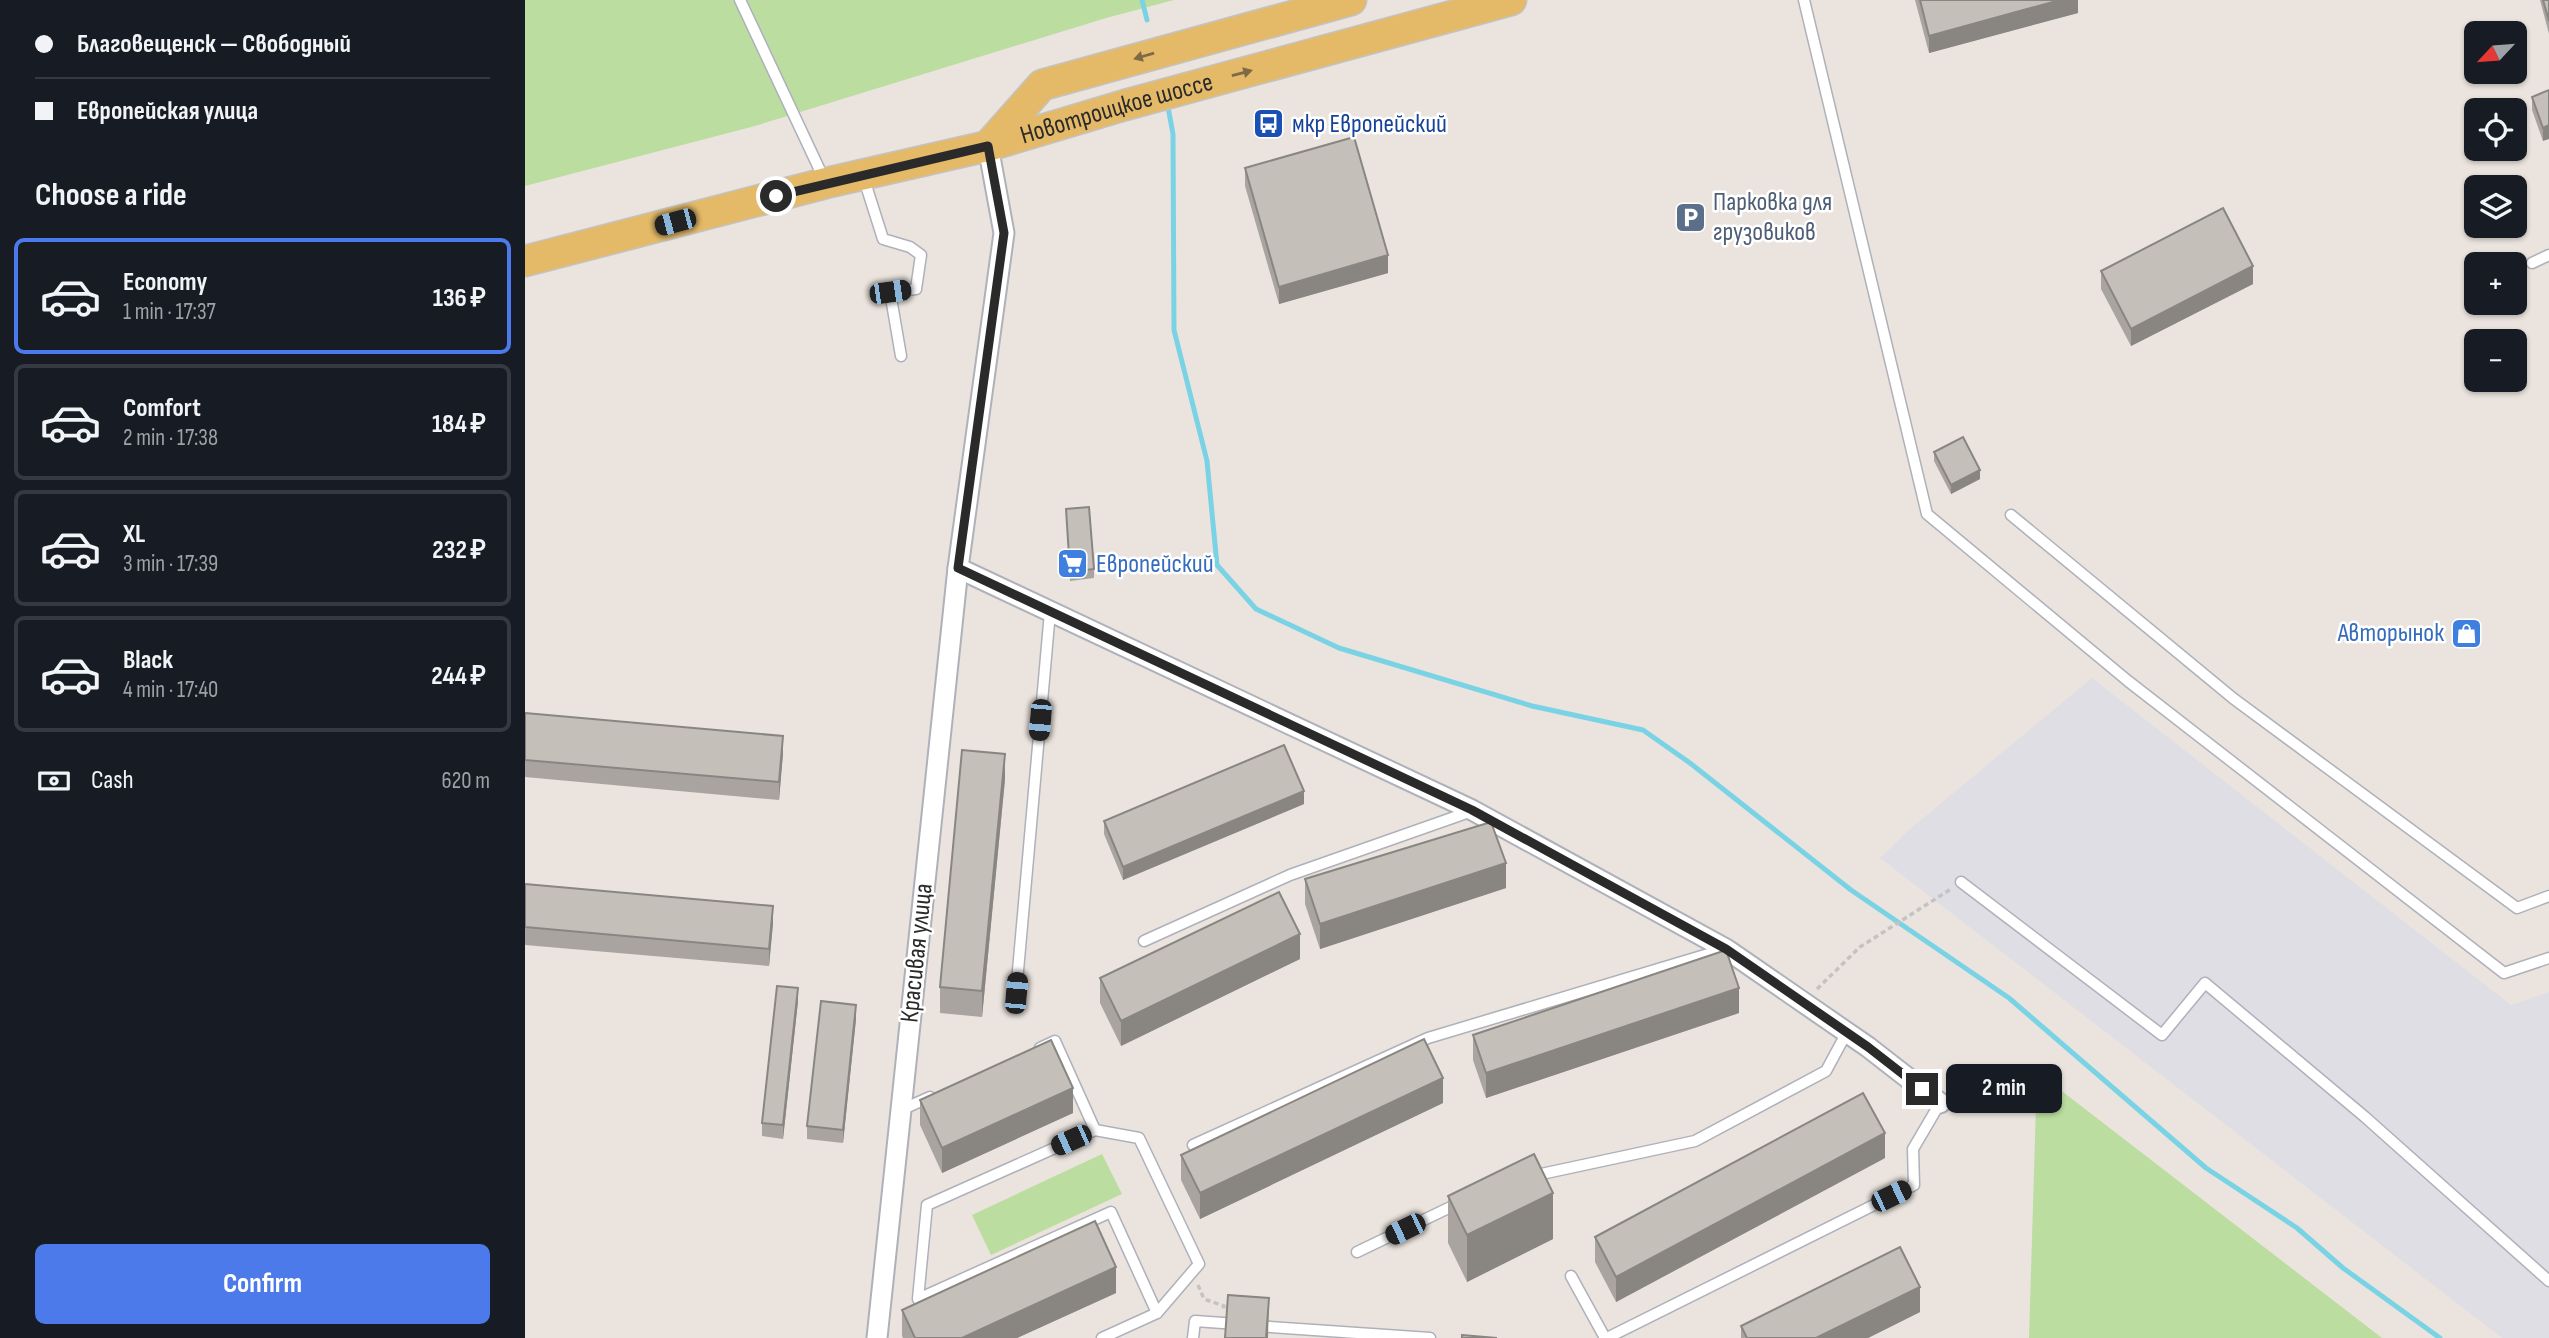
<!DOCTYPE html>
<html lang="en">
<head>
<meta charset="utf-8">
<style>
  :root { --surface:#171b24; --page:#20242c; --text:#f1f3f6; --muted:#9ea1a6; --line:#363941; --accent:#4c7aea }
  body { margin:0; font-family:"Sofia Sans Condensed",sans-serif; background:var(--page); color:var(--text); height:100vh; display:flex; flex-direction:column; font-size:26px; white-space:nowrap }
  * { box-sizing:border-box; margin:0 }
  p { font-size:23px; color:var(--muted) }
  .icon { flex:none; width:38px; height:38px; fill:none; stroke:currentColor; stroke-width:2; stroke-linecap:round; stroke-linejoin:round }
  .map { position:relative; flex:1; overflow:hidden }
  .side { display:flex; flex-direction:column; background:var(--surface); width:525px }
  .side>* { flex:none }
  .guide { display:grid; align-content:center; height:154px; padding:0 35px; background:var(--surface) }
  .needle { width:46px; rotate:244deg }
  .buttons { position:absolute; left:1939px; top:21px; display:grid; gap:14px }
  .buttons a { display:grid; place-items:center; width:63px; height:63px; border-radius:10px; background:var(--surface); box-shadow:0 2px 5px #0004; font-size:35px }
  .end { position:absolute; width:32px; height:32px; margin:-16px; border:9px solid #2a2a2a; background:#fff; box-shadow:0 0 0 4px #fff }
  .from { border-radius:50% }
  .bubble { position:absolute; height:49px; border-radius:10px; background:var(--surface); box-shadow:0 2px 5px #0004; font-size:23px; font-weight:700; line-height:49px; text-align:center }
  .car { position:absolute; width:21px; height:42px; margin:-21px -10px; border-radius:9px; box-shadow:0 0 5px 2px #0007; background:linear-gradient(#222 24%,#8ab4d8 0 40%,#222 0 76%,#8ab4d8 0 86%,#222 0) }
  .guide b { display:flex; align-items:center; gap:24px; height:66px; font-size:26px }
  .guide b+b { border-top:2px solid var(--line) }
  .guide i { width:18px; height:18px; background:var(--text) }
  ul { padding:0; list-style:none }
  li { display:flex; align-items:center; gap:21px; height:116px; margin:0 14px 10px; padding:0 21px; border:4px solid var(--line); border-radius:10px }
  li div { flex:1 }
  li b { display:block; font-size:26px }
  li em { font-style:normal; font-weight:700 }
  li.current { border-color:var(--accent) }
  li>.icon { width:63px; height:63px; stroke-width:1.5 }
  h2 { padding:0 35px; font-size:32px; line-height:84px }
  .pay { display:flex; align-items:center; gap:18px; height:77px; padding:0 35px; font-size:26px }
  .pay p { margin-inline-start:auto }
  .primary-button { display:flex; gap:14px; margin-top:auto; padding:14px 35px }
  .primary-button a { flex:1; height:80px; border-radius:10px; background:var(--accent); color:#fff; font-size:28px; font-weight:700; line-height:80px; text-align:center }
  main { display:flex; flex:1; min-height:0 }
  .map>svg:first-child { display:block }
  .industrial { fill:#dfdee4 }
  .green { fill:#bbdd9f }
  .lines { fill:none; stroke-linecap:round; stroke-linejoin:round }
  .stream { stroke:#7ad3e4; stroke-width:5 }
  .lane-casing { stroke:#aeb1ba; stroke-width:13 }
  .street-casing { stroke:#aeb1ba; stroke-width:23 }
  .primary-casing { stroke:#c3c3c3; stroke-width:33 }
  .path { stroke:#c3c3c3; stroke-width:3.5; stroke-dasharray:5 3.5; stroke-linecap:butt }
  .lane { stroke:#fff; stroke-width:10 }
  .street { stroke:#fff; stroke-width:19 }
  .primary { stroke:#e4ba69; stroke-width:30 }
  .wall { fill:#a9a49f }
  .shaded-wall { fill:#898682 }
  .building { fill:#c4bfb9; stroke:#898682; stroke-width:2 }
  .oneway { fill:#7e6b46 }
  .route { stroke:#2a2a2a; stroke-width:9 }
  .labels { text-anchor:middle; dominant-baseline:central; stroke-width:5; stroke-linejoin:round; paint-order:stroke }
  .street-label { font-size:26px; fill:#2a2a2a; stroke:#fff }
  .transit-label { font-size:26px; fill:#164399; stroke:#fff; text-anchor:start }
  .service-label { font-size:26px; fill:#4e5e75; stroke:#fff; text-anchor:start }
  .shop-label { font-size:26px; fill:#366cbe; stroke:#fff; text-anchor:start }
</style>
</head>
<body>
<main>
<section class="side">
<div class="guide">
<b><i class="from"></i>Благовещенск — Свободный</b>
<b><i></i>Европейская улица</b>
</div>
<h2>Choose a ride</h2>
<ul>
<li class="current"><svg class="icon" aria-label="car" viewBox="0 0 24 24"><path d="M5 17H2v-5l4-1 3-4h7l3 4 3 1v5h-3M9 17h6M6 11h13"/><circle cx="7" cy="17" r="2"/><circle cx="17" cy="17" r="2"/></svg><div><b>Economy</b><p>1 min · 17:37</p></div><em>136 ₽</em></li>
<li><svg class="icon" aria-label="car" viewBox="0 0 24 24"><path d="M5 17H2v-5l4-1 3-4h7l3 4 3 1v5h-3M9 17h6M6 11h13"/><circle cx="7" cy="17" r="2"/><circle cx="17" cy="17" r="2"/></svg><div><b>Comfort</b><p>2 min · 17:38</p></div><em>184 ₽</em></li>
<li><svg class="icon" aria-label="car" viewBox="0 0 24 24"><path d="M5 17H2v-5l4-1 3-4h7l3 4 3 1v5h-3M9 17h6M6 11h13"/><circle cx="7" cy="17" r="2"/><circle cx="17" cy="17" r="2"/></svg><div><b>XL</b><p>3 min · 17:39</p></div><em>232 ₽</em></li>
<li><svg class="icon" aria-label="car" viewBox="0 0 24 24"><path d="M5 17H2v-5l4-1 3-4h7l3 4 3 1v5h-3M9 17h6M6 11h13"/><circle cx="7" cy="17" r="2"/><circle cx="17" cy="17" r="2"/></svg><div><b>Black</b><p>4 min · 17:40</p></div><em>244 ₽</em></li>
</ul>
<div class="pay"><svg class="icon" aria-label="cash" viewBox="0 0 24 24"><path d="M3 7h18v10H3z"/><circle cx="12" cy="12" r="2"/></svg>Cash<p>620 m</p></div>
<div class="primary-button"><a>Confirm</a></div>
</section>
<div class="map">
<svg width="2024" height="1338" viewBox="0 0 2024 1338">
  <rect width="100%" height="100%" fill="#ebe4de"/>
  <!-- industrial -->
  <path class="industrial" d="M1567 678 1986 1005 2024 992V1338H1977L1355 858 1385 829Z"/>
  <!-- green -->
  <g class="green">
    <path d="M0 0H649L581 18 230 126 0 186Z"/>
    <path d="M1512 1072 1857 1338H1504Z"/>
    <path d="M577 1154 597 1194 466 1255 447 1215Z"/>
  </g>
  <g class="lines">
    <!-- stream -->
    <g class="stream">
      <path d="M617 0 622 20"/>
      <path d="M643 107 648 134 649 330 682 461 692 565 731 609 814 648 1007 706 1118 730 1165 763 1326 890 1484 998 1681 1168 1772 1228 1818 1268 1915 1338"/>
    </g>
    <defs>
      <g id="lane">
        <path d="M215 0 299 179"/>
        <path d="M1279 0 1402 514 1603 681 1979 973 2024 958"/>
        <path d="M339 179 358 239 385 247 396 255 391 289 365 292 376 356"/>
        <path d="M2007 263 2024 255"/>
        <path d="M1486 515 1709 699 1992 908 2024 896"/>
        <path d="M1436 882 1637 1035 1680 983 1840 1117 2024 1281"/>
        <path d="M619 941 765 875 947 811"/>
        <path d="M491 993 525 612"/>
        <path d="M515 1048 530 1041 570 1130 402 1205 393 1299 586 1212 632 1313 577 1338"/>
        <path d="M376 1110 405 1097"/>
        <path d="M570 1130 614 1138 674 1264 632 1313"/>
        <path d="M668 1145 903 1038 1200 949"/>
        <path d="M1007 1176 1170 1141 1301 1071 1322 1032"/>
        <path d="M832 1252 934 1203"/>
        <path d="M1046 1276 1080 1338"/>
        <path d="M731 1326 905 1338"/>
        <path d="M668 1338 670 1321 712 1324"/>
        <path d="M1082 1338 1389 1185 1388 1149 1415 1103"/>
      </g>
      <g id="street">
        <path d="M463 146 479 233 433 568 947 810 1201 949 1343 1047 1415 1103"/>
        <path d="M352 1338 433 568"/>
      </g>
      <g id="primary">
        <path d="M463 146 517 85 826 0"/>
        <path id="s1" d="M0 261 301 183 463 146 600 105 986 0"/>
      </g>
    </defs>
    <!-- lane casing -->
    <use href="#lane" class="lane-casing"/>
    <!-- street casing -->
    <use href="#street" class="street-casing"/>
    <!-- primary casing -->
    <use href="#primary" class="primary-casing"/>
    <!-- path -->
    <g class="path">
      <path d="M1292 989 1335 947 1426 889"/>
      <path d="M673 1285 679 1299 699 1306 698 1311"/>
    </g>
    <!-- lane -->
    <use href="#lane" class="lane"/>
    <!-- street -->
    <use href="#street" class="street"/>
    <!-- primary -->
    <use href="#primary" class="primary"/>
  </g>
  <!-- wall -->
  <g class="wall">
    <path d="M1390 0H1553V13L1404 53Z"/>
    <path d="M2015 0H2024V34Z"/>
    <path d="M2024 90 2018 141 2007 110V97Z"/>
    <path d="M720 168 863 273 754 304 720 186Z"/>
    <path d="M1576 271 1728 284 1606 346 1576 289Z"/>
    <path d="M1409 452 1455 479 1426 494 1409 461Z"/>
    <path d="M541 509 569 569V578L545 581Z"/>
    <path d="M0 713 258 753 254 800 0 777Z"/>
    <path d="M480 779 457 1017 415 1013V987Z"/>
    <path d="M779 804 598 880 579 834V821Z"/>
    <path d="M780 879 981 888 795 949 780 904Z"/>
    <path d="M0 884 248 923 244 966 0 945Z"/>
    <path d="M775 959 596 1046 575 1003V978Z"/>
    <path d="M273 1001 258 1139 237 1136V1123Z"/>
    <path d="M1214 1013 961 1098 948 1060V1035Z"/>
    <path d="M331 1019 318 1143 282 1139V1126Z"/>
    <path d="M395 1100 548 1113 417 1173 395 1125Z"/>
    <path d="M918 1103 675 1219 656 1180V1155Z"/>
    <path d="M1360 1158 1091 1302 1070 1262V1237Z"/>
    <path d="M923 1196 1028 1239 942 1282 923 1243Z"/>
    <path d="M591 1293 492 1338H378L377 1336V1310Z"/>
    <path d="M1395 1312 1343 1338H1216V1326Z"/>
  </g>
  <!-- shaded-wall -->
  <g class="shaded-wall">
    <path d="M1535 0H1553V13L1404 53V36Z"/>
    <path d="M2024 125V139L2018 141V128Z"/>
    <path d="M863 255V273L754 304V287Z"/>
    <path d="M1728 266V284L1606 346V329Z"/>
    <path d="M1455 470V479L1426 494V485Z"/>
    <path d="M258 736V753L254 800V782Z"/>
    <path d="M480 754V779L457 1017V991Z"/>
    <path d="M779 791V804L598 880V867Z"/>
    <path d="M981 863V888L795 949V924Z"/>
    <path d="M248 906V923L244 966V949Z"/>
    <path d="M775 934V959L596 1046V1021Z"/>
    <path d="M273 988V1001L258 1139V1125Z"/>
    <path d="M1214 988V1013L961 1098V1073Z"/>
    <path d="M331 1005V1019L318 1143V1130Z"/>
    <path d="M918 1078V1103L675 1219V1193Z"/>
    <path d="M548 1088V1113L417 1173V1148Z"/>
    <path d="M1360 1133V1158L1091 1302V1277Z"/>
    <path d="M1028 1193V1239L942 1282V1235Z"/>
    <path d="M591 1267V1293L492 1338H437Z"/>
    <path d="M1395 1287V1312L1343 1338H1291Z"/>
    <path d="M744 1298 743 1338H741Z"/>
  </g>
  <!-- building -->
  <g class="building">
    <path d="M1395 0H1535L1404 36Z"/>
    <path d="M2018 0H2024V21Z"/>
    <path d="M2024 90V125L2018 128 2007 97Z"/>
    <path d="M829 137 863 255 754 287 720 168Z"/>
    <path d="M1698 208 1728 266 1606 329 1576 271Z"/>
    <path d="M1438 437 1455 470 1426 485 1409 452Z"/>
    <path d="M564 507 569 569 545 572 541 509Z"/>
    <path d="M0 713 258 736 254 782 0 760Z"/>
    <path d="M759 745 779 791 598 867 579 821Z"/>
    <path d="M437 750 480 754 457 991 415 987Z"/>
    <path d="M966 822 981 863 795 924 780 879Z"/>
    <path d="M0 884 248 906 244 949 0 927Z"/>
    <path d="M754 892 775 934 596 1021 575 978Z"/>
    <path d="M1201 950 1214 988 961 1073 948 1035Z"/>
    <path d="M252 986 273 988 258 1125 237 1123Z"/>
    <path d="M296 1001 331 1005 318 1130 282 1126Z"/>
    <path d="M899 1039 918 1078 675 1193 656 1155Z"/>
    <path d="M526 1040 548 1088 417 1148 395 1100Z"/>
    <path d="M1338 1093 1360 1133 1091 1277 1070 1237Z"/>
    <path d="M1009 1154 1028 1193 942 1235 923 1196Z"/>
    <path d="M570 1221 591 1267 437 1338H390L377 1310Z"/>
    <path d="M1375 1247 1395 1287 1291 1338H1222L1216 1326Z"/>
    <path d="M703 1295 744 1298 741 1338H700Z"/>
    <path d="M937 1335 972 1338H937Z"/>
  </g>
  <!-- one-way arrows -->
  <defs><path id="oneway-solid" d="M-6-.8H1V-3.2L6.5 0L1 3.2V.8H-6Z" transform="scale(1.75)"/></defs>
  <g class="oneway">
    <use href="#oneway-solid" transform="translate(619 56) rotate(164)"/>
    <use href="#oneway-solid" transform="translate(717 73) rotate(-15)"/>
  </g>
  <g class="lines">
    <!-- route -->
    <path class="route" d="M251 196 463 146 479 233 433 568 947 810 1201 949 1343 1047 1397 1089"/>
  </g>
  <!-- icons -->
  <defs>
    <symbol id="bus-square" viewBox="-11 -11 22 22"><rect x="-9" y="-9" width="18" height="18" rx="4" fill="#1a4fb4" stroke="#fff"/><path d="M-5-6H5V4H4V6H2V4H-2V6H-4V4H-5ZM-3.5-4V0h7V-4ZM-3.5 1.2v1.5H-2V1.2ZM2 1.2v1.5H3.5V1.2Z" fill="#fff"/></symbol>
    <symbol id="parking-square" viewBox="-11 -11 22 22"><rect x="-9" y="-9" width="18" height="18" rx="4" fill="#5c6f8a" stroke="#fff"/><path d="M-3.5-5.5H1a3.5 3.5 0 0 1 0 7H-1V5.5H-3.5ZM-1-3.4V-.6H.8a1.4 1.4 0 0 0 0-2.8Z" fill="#fff"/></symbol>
    <symbol id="supermarket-square" viewBox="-11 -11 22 22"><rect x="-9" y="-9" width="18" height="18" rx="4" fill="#3f7fe0" stroke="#fff"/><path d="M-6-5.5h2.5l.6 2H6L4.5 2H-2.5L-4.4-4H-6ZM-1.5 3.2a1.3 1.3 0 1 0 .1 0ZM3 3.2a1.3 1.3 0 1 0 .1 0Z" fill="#fff"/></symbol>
    <symbol id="shop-square" viewBox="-11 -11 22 22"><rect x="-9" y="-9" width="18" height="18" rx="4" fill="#3f7fe0" stroke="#fff"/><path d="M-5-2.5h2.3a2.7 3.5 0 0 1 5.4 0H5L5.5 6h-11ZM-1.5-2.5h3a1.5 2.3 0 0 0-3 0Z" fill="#fff"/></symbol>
  </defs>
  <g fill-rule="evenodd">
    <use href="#bus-square" x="726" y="106" width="35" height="35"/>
    <use href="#parking-square" x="1148" y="200" width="35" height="35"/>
    <use href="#supermarket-square" x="530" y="546" width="35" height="35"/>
    <use href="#shop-square" x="1924" y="616" width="35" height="35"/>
  </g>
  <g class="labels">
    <!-- street labels -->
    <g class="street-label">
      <text stroke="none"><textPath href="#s1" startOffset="611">Новотроицкое шоссе</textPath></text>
      <text transform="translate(392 953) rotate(-84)">Красивая улица</text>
    </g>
    <!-- transit labels -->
    <g class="transit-label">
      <text x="767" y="124">мкр Европейский</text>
    </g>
    <!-- service labels -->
    <g class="service-label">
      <text x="1188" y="202">Парковка для<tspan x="1188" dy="30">грузовиков</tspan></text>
    </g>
    <!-- shop labels -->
    <g class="shop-label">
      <text x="571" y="564">Европейский</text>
      <text x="1919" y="633" text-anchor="end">Авторынок</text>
    </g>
  </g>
</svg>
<div class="buttons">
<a><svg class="needle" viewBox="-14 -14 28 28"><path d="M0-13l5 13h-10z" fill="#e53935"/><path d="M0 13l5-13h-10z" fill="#9ea1a6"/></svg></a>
<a><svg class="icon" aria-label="locate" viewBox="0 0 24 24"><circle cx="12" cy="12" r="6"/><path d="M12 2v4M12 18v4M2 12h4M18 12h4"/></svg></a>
<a><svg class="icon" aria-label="layers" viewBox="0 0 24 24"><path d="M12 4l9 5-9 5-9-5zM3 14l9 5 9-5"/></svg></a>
<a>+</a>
<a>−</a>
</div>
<i class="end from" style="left:251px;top:196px"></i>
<i class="end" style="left:1397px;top:1089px"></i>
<div class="bubble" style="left:1421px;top:1064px;width:116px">2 min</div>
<i class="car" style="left:150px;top:222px;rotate:255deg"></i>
<i class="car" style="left:365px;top:292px;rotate:82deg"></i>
<i class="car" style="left:515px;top:720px;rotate:185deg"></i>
<i class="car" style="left:491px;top:993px;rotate:5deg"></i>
<i class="car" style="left:546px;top:1140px;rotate:246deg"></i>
<i class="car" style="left:1366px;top:1196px;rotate:64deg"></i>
<i class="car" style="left:880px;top:1229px;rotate:244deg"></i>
</div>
</main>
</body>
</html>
